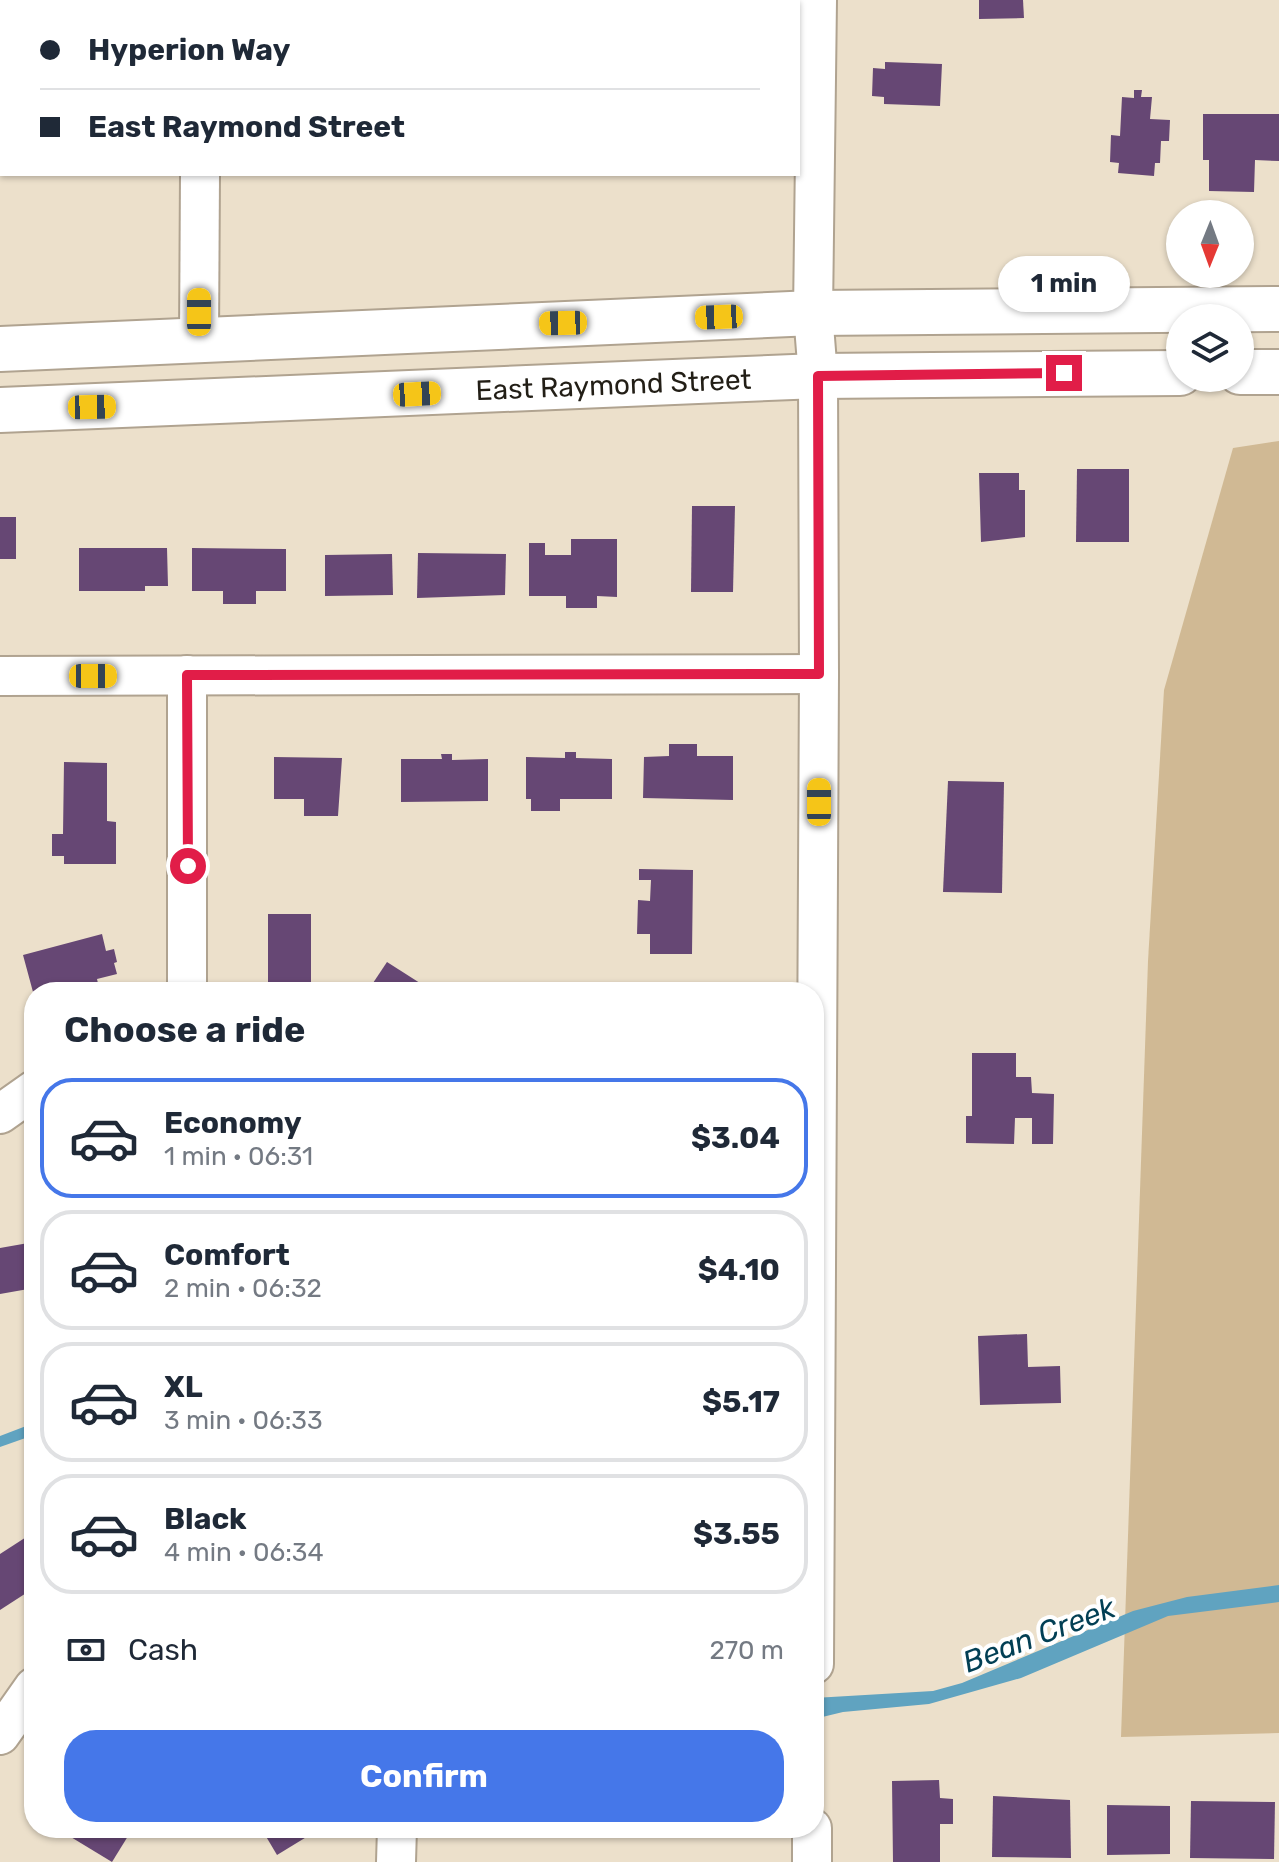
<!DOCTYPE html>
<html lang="en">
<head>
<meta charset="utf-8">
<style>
  :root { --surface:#fff; --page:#f6f6f7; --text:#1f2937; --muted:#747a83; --line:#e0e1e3; --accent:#4577e9 }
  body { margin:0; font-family:Rubik,sans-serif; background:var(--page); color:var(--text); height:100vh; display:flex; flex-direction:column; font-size:30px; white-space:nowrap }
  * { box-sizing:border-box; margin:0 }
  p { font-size:26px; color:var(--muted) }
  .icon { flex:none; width:44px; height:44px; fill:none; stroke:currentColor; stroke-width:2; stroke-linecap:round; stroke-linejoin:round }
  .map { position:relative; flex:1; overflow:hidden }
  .side { position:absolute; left:24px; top:982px; width:800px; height:856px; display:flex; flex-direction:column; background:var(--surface); border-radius:32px; box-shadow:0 2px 6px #0004 }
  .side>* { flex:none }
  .banner { position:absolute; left:0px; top:0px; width:800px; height:176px; box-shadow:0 2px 6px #0004; display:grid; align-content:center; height:176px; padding:0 40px; background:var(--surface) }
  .needle { width:52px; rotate:181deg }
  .controls { position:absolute; left:1166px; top:200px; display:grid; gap:16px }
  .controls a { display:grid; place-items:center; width:88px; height:88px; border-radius:50%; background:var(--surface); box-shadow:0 2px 6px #0004; font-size:40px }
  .end { position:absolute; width:36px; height:36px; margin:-18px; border:10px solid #e11d48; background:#fff; box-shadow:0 0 0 4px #fff }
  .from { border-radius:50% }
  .bubble { position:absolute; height:56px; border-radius:28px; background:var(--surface); box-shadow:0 2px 6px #0004; font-size:26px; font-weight:700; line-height:56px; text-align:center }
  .car { position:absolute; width:24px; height:48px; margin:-24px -12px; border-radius:10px; box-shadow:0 0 6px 2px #0007; background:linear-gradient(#f5c518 24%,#345 0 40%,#f5c518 0 76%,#345 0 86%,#f5c518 0) }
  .banner b { display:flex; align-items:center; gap:28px; height:76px; font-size:30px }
  .banner b+b { border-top:2px solid var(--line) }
  .banner i { width:20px; height:20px; background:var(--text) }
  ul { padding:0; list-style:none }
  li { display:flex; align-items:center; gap:24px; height:120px; margin:0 16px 12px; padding:0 24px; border:4px solid var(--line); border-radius:32px }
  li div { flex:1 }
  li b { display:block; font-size:30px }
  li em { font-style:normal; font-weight:700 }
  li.selected { border-color:var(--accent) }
  li>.icon { width:72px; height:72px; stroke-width:1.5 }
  h2 { padding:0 40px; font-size:36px; line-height:96px }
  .pay { display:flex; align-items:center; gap:20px; height:88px; padding:0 40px; font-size:30px }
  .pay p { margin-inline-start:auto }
  .action { display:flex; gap:16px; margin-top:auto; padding:16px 40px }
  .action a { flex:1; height:92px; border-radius:32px; background:var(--accent); color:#fff; font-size:32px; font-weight:700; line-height:92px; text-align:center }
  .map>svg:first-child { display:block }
  .green { fill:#d0b994 }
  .water { fill:#60a3c0 }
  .building { fill:#664774 }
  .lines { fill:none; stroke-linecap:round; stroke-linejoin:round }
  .minor-casing { stroke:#b0a390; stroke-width:42 }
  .major-casing { stroke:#b0a390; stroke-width:48 }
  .minor { stroke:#fff; stroke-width:38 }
  .major { stroke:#fff; stroke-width:44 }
  .route { stroke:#e11d48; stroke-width:10 }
  .labels { text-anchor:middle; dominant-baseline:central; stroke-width:8; stroke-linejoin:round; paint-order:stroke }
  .street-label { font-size:28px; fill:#221e16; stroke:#fff }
  .water-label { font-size:30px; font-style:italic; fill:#023f54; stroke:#fff }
</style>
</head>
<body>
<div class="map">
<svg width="1279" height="1862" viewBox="0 0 1279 1862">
  <rect width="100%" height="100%" fill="#ece0cb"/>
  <!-- green -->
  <path class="green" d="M1279 441V1733L1121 1737 1148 961 1164 690 1233 448Z"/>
  <!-- water -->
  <g class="water">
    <path d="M34 1423V1435L0 1447V1436Z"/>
    <path d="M1279 1585V1602L1168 1616 1021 1678 929 1704 843 1712 814 1719V1698L933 1691 962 1683 1133 1611 1187 1597Z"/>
  </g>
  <!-- building -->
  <g class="building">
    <path d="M979 0H1023L1024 18 979 19Z"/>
    <path d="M885 62 942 64 940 106 884 104V97L872 96 873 68 885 69Z"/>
    <path d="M1134 90H1142L1141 97H1152L1150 119 1170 120 1169 141H1161L1160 163H1155L1154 176 1118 173 1119 163 1110 162 1111 135 1120 136 1122 97 1134 98Z"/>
    <path d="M1203 114H1279V161L1255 160 1254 192 1209 191V160H1203Z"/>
    <path d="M1077 469H1129V542H1076Z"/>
    <path d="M979 473H1019V490H1025V537L981 542Z"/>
    <path d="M692 506H735L733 592H691Z"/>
    <rect x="0" y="517" width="16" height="42"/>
    <path d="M571 539H617V597L597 596V608H566V596H529V543H545V555H571Z"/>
    <path d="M79 548H167L168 586H145V591H79Z"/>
    <path d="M192 548 286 549V591H256V604H223V591H192Z"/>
    <path d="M418 553 506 554 505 595 417 598Z"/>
    <path d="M392 554 393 595 325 596V555Z"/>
    <path d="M669 744H697V756H733V800L643 798 644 757 669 756Z"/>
    <path d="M565 752H576V758L612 759V799H560V811H531V799H526V757L565 758Z"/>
    <path d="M441 754H452V760L488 759V801L401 802V759H442Z"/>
    <path d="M274 757 342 758 338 816H304V799H274Z"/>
    <path d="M64 762 107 763V821L116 822V864H64V856H52V834H63Z"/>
    <path d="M948 781 1004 782 1002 893 943 892Z"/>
    <path d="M639 869 693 870 692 954H650V934H637L638 900 650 901 651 880H639Z"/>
    <rect x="268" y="914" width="43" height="68"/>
    <path d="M102 934 106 951 114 949 117 962 114 963 117 974 97 979 100 992H66L65 988 33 992 23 955Z"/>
    <path d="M387 962 434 992H367Z"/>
    <path d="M972 1053H1016V1077H1031L1032 1093 1054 1094 1053 1144H1032V1118H1015L1014 1144 966 1143V1116H972Z"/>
    <path d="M34 1242V1288L0 1294V1248Z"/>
    <path d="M1027 1334 1028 1367 1060 1366 1061 1403 980 1405 978 1336Z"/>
    <path d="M34 1532V1588L0 1610V1554Z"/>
    <path d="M939 1780 940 1798 953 1799V1824H940V1862H893L892 1781Z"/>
    <path d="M993 1796 1070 1800 1071 1858 992 1857Z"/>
    <path d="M1191 1801 1275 1802 1274 1859 1190 1858Z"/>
    <path d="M1107 1805 1170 1806V1854L1107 1855Z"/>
    <path d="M56 1828H133L112 1862Z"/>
    <path d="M261 1828H310L313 1833 277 1855Z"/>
  </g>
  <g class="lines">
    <defs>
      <g id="minor">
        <path d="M201 2V0"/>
        <path d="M199 340 200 174"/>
        <path d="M187 675V992"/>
        <path d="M0 676 819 674"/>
        <path d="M0 1114 34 1090"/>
        <path d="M814 1664 819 674 818 376 813 313 817 0"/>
        <path d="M0 1735 34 1687"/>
        <path d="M396 1862 397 1828"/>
        <path d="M812 1862V1828"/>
      </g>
      <g id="major">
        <path d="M0 349 813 313 1279 309"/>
        <path d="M1240 372H1279"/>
        <path id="s1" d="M0 410 818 376 1180 373"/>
      </g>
    </defs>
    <!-- minor casing -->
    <use href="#minor" class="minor-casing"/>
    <!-- major casing -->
    <use href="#major" class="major-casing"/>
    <!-- minor -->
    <use href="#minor" class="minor"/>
    <!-- major -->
    <use href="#major" class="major"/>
  </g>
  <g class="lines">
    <!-- route -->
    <path class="route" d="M188 866 187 675 819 674 818 376 1064 373"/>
  </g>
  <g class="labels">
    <!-- street labels -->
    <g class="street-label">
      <text stroke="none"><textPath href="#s1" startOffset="614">East Raymond Street</textPath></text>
    </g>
    <!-- water labels -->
    <g class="water-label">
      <text transform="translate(1039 1635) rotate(-21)">Bean Creek</text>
    </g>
  </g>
</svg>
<div class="controls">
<a><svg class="needle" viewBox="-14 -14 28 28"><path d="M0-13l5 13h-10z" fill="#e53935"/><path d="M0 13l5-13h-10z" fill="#747a83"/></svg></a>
<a><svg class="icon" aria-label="layers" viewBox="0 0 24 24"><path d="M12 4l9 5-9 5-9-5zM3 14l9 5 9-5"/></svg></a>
</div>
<i class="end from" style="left:188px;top:866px"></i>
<i class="end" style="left:1064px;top:373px"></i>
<div class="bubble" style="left:998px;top:256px;width:132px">1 min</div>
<i class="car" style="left:199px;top:312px;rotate:0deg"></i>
<i class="car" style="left:719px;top:317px;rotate:268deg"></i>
<i class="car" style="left:563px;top:323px;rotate:269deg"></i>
<i class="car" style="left:417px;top:394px;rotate:87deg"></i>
<i class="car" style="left:92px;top:407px;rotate:89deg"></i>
<i class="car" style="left:93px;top:676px;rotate:90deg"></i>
<i class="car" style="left:819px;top:802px;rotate:0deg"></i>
<div class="banner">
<b><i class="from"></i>Hyperion Way</b>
<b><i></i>East Raymond Street</b>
</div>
<section class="side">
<h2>Choose a ride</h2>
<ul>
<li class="selected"><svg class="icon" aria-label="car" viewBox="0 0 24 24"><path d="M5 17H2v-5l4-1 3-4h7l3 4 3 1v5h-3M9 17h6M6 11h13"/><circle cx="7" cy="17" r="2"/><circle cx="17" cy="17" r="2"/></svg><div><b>Economy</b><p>1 min · 06:31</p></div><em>$3.04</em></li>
<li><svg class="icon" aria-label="car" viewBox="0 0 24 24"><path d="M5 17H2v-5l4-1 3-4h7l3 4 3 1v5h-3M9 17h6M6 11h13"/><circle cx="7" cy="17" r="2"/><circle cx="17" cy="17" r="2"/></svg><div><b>Comfort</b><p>2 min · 06:32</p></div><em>$4.10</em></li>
<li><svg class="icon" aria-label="car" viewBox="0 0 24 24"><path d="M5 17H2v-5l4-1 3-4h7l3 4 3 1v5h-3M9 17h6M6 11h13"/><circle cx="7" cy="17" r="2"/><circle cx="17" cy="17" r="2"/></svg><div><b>XL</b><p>3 min · 06:33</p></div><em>$5.17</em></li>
<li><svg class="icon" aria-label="car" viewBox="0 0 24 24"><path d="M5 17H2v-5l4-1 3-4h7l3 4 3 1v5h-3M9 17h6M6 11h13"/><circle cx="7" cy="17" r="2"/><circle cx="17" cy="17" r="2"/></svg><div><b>Black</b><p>4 min · 06:34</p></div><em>$3.55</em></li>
</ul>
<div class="pay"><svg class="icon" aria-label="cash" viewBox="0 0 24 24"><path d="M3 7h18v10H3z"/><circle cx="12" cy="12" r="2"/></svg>Cash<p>270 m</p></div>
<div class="action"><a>Confirm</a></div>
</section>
</div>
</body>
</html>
